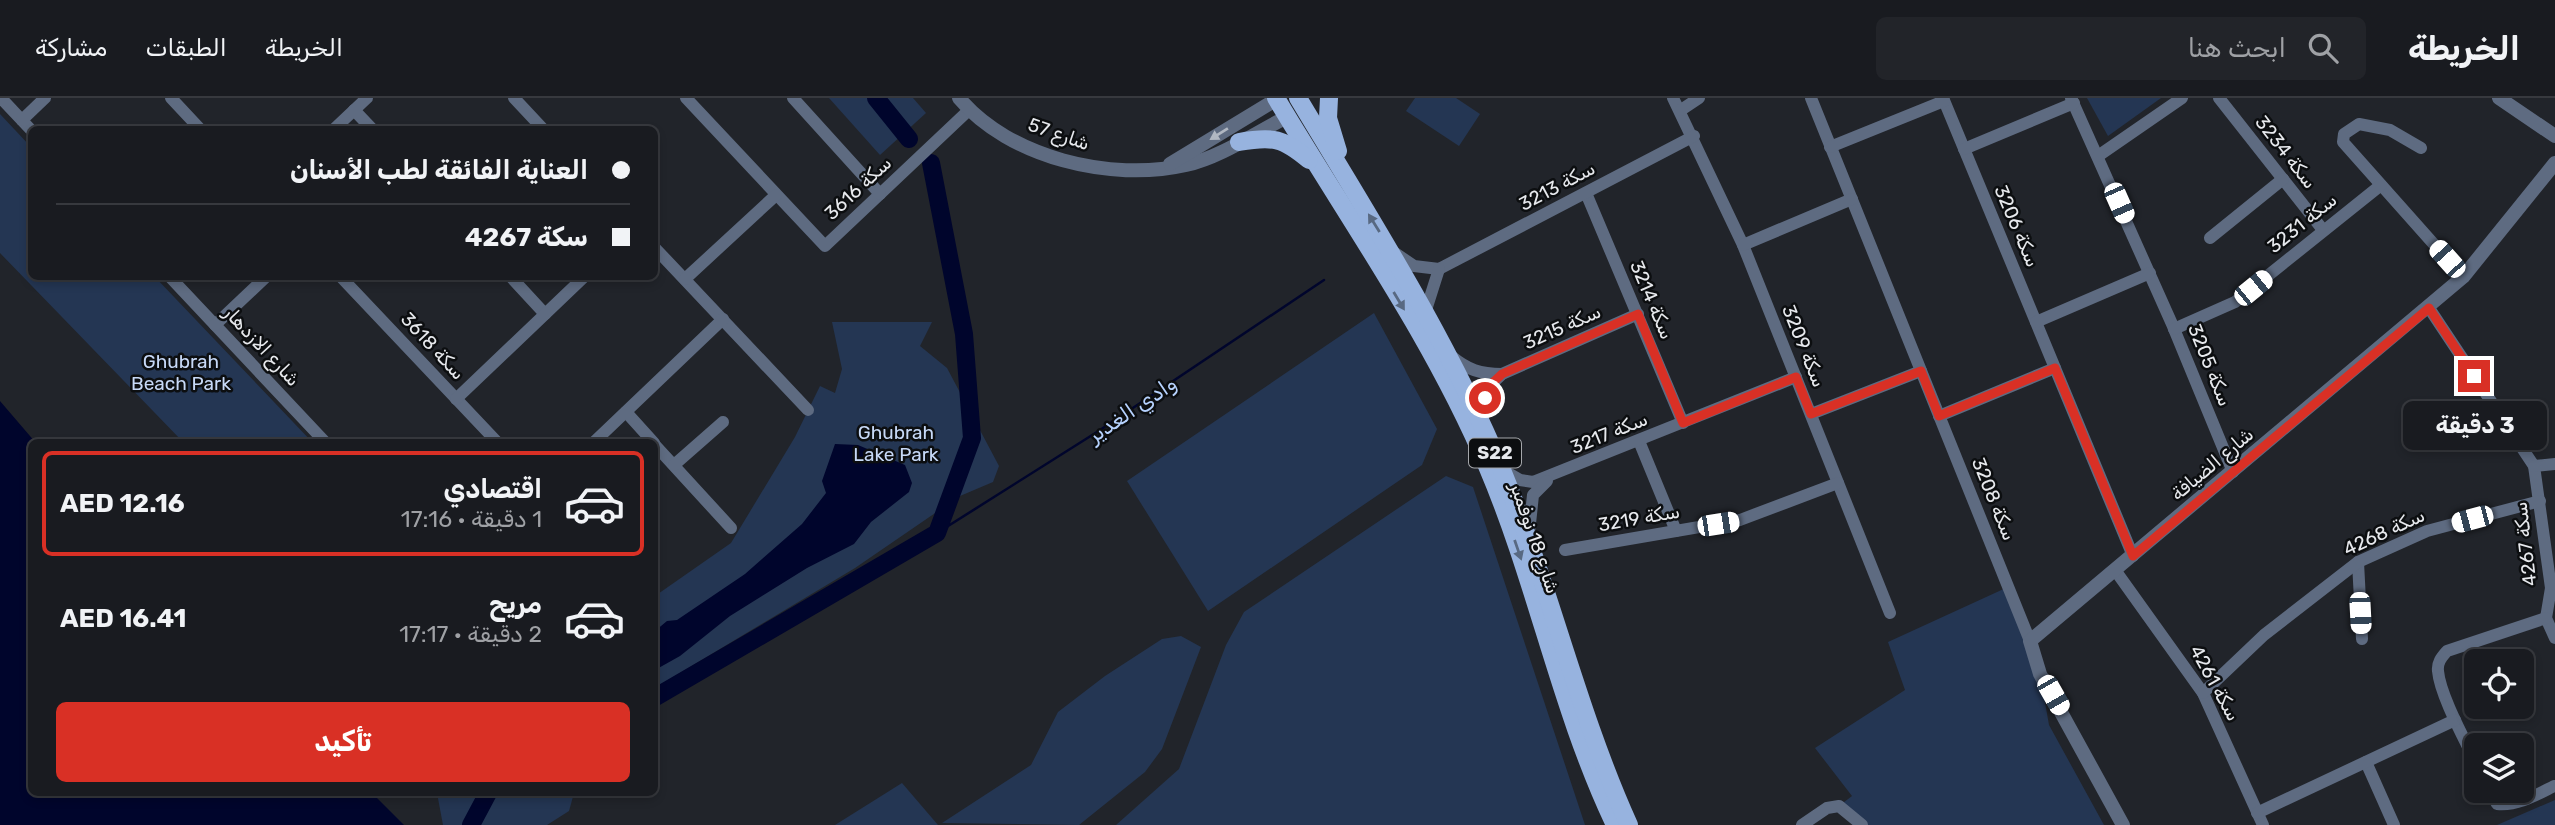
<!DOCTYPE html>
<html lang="ar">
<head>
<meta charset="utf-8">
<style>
  :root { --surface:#191b20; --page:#222429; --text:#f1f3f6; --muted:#9fa1a5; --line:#37393e; --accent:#d93025 }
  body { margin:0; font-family:Rubik,"Noto Sans Arabic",sans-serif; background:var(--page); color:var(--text); direction:rtl; height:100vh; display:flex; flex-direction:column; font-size:26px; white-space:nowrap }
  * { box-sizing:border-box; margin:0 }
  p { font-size:23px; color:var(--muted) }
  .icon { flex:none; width:38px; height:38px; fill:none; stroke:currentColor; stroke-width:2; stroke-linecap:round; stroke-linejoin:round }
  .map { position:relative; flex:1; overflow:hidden; direction:ltr }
  .sheet { position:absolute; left:28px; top:341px; width:630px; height:357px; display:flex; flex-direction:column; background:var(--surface); border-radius:10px; box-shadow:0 4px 10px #0003,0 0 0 2px var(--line); direction:rtl }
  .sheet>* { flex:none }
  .hud { position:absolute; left:28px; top:28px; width:630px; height:154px; border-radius:10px; box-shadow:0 4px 10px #0003,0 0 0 2px var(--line); direction:rtl; display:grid; align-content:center; height:154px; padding:0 28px; background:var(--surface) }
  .tools { position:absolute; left:2464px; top:551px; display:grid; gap:14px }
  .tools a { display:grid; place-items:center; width:70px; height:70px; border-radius:10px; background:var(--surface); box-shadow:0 4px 10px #0003,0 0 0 2px var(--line); font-size:35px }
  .end { position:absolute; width:32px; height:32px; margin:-16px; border:9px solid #d93025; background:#fff; box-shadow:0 0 0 4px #fff }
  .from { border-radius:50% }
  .bubble { position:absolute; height:49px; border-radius:10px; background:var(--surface); box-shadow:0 4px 10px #0003,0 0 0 2px var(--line); font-size:23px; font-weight:700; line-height:49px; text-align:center; direction:rtl }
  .car { position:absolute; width:21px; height:42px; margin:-21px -10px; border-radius:9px; box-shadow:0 0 5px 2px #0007; background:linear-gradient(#fff 24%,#345 0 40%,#fff 0 76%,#345 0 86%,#fff 0) }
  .hud b { display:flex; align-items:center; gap:24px; height:66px; font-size:26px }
  .hud b+b { border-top:2px solid var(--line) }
  .hud i { width:18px; height:18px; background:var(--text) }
  ul { padding:12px 0 0; list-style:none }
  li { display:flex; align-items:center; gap:21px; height:105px; margin:0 14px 10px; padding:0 14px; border:4px solid transparent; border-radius:10px }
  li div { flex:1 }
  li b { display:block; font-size:26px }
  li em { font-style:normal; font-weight:700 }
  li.selected { border-color:var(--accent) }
  li>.icon { width:63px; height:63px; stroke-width:1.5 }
  .button { display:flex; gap:14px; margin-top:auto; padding:14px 28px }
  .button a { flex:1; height:80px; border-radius:10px; background:var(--accent); color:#fff; font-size:28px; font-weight:700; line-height:80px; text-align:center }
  header { display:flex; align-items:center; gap:42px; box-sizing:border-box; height:98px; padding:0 35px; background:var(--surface); border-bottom:2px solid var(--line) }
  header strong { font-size:33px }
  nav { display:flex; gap:38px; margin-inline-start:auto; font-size:24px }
  .search { width:490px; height:63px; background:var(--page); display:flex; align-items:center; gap:18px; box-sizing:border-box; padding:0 24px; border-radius:10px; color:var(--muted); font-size:26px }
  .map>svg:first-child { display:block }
  .green { fill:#243653 }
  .water { fill:#00052c }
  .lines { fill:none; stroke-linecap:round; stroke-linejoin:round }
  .stream { stroke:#00052c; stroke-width:2.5 }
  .river { stroke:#00052c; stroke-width:18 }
  .minor { stroke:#5e6b81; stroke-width:12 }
  .tertiary { stroke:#5e6b81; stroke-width:14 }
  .primary { stroke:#97b3df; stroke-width:18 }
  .oneway { fill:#b0b7c2 }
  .oneway2 { fill:#586982 }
  .route { stroke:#d93025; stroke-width:9 }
  .labels { text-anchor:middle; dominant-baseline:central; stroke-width:5; stroke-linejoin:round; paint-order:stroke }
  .shield { fill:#0c0e10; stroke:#a5a7ab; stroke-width:2 }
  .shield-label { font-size:18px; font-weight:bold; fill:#e7e9ed }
  .street-label { font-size:19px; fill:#e7e9ed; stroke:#0c0e10 }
  .park-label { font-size:19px; fill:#c7d9f7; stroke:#0c0e10 }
  .water-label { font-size:21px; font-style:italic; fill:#b6d2fe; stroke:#0c0e10 }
</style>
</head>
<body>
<header>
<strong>الخريطة</strong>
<div class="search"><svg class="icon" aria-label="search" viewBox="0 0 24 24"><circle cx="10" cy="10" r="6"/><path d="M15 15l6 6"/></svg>ابحث هنا</div>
<nav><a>الخريطة</a><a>الطبقات</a><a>مشاركة</a></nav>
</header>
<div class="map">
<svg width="2555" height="727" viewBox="0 0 2555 727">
  <rect width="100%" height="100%" fill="#21242a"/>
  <!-- green -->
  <g class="green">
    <path d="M829 0H913L926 15 880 57Z"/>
    <path d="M1415 0H1456L1480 16 1459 48 1406 13Z"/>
    <path d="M2087 0H2161L2108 38Z"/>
    <path d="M0 16 31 49 32 178 155 179 313 345H184L0 155Z"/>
    <path d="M1374 215 1437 331 1422 367 1208 513 1127 383Z"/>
    <path d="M832 224H932L920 248 947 270 999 368 993 384 960 398 855 470 655 590V498L731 445 795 339 820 288 835 295 842 271Z"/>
    <path d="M1446 378 1473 389 1585 727H1116L1179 671 1226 547 1244 514Z"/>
    <path d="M2008 489 2040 576 2049 627 2104 727H1862L1839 708 1852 698 1815 650 1905 592 1888 544Z"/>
    <path d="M1181 538 1201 549 1162 651 1145 674 1079 727 942 725 1031 667 1058 614 1105 578 1162 541Z"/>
    <path d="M902 685 938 727H835Z"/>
    <path d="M437 695H574L569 713 547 727H443Z"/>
    <path d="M2555 702V727H2497Z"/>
  </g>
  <!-- water -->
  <g class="water">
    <path d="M0 303 36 345H32V695H372L404 727H0Z"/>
    <path d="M835 346 858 347 905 367 912 385 909 394 871 424 854 446 807 470 730 518 680 558 655 572V533L667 523 677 522 745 476 802 426 826 395 822 383Z"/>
  </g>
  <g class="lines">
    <!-- stream -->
    <path class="stream" d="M937 435 1097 334 1324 182"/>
    <!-- river -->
    <g class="river">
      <path d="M876 0 909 41"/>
      <path d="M654 600 937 435 972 340 964 236 931 65"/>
      <path d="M471 727 488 695"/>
    </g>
    <!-- minor -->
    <g class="minor">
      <path d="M1 0 32 33"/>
      <path d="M171 0 201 32"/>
      <path d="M514 0 544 32"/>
      <path d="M686 0 825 148 969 12"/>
      <path d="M793 0 880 96"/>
      <path d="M1673 0 1743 147 1890 515"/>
      <path d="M1811 0 2030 543"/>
      <path d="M1943 0 2133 458"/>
      <path d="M2071 0 2172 226 2233 374"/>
      <path d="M2219 0 2323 132"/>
      <path d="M354 12 373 32"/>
      <path d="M1681 12 1699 0"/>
      <path d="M22 22 45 0"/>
      <path d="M333 32 367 0"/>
      <path d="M1830 49 1944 3"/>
      <path d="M2421 50 2390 32 2359 26 2344 36 2343 44 2463 179"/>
      <path d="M1964 51 2074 5"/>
      <path d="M2098 58 2182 0"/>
      <path d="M1586 95 1683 325"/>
      <path d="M2210 140 2283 81"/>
      <path d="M1743 147 1852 101"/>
      <path d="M654 149 808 312"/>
      <path d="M1392 153 1414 168 1439 171 1694 38"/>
      <path d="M169 178 326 345"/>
      <path d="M340 178 498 345"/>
      <path d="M510 178 545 216"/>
      <path d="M685 181 776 97"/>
      <path d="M2429 210 2534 368 2551 490 2546 520 2555 540"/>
      <path d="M1426 212 1439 171"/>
      <path d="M2036 224 2150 175"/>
      <path d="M215 227 267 178"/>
      <path d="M2174 231 2235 204 2381 87"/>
      <path d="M1451 258C1468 272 1480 276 1502 276"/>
      <path d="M456 301 585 178"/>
      <path d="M626 314 654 345"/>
      <path d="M1811 316 1921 273"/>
      <path d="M1939 318 2055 270"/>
      <path d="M1482 324 1488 289 1502 276 1638 216"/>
      <path d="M1639 343 1676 433"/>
      <path d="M593 345 723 221"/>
      <path d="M654 346 731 430"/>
      <path d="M674 367 723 324"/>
      <path d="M2534 368 2555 366"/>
      <path d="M1501 371 1520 382 1533 384 1796 279"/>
      <path d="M1529 435 1533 397 1547 383"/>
      <path d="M1565 452 1740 422 1838 385"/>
      <path d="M2358 464 2362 541"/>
      <path d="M2115 472 2203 595 2263 727"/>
      <path d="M2203 595 2264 537 2358 464 2427 433 2540 403"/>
      <path d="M2366 664 2394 727"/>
      <path d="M2476 665C2465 642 2440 597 2438 573 2437 564 2442 559 2447 553L2546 520"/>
      <path d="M2490 693 2497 706C2518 708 2536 697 2554 688"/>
      <path d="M2257 715 2455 622"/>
      <path d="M1802 727 1827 710 1839 708 1862 727"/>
    </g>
    <!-- tertiary -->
    <g class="tertiary">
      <path d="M959 0C1009 60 1111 84 1186 67 1221 59 1255 35 1287 19"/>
      <path d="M2499 0 2555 38"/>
      <path d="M1170 66 1277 1"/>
      <path d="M2123 727 2040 576 2030 543 2463 179 2555 65"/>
    </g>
    <!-- primary -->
    <g class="primary">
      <path d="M1276 0C1348 121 1432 238 1487 368 1537 485 1560 612 1615 727"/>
      <path d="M1298 0C1371 122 1447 240 1502 372 1550 489 1577 612 1629 727"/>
      <path d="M1329 0 1328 20 1338 53"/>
      <path d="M1239 44C1273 38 1283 40 1309 62"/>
    </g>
  </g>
  <!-- one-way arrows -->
  <defs><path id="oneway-solid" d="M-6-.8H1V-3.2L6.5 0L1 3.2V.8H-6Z" transform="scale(1.75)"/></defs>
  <use class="oneway" href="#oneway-solid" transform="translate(1219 36) rotate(148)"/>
  <g class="oneway2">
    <use href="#oneway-solid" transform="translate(1374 125) rotate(-122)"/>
    <use href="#oneway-solid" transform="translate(1399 203) rotate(59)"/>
    <use href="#oneway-solid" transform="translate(1518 452) rotate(71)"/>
  </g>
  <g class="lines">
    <!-- route -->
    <path class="route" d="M1485 300 1488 289 1502 276 1638 216 1683 325 1796 279 1811 316 1921 273 1939 318 2055 270 2133 458 2429 210 2474 278"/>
  </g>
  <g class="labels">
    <!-- shield labels -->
    <rect class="shield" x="1469" y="340.5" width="52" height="29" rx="5"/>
    <g class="shield-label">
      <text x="1495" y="355">S22</text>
    </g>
    <!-- street labels -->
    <g class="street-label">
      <text transform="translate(1059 36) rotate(19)">شارع 57</text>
      <text transform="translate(2286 54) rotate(52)">سكة 3234</text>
      <text transform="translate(1557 88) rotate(-28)">سكة 3213</text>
      <text transform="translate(858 90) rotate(-43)">سكة 3616</text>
      <text transform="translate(2302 125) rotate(-39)">سكة 3231</text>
      <text transform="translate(2017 128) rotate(67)">سكة 3206</text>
      <text transform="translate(1652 202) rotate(67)">سكة 3214</text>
      <text transform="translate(1562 229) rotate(-24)">سكة 3215</text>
      <text transform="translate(262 248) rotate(47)">شارع الازدهار</text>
      <text transform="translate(433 248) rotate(47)">سكة 3618</text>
      <text transform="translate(1804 248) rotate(68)">سكة 3209</text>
      <text transform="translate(2210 267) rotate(68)">سكة 3205</text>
      <text transform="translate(1609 335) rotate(-22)">سكة 3217</text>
      <text transform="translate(2212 366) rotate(-40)">شارع الضيافة</text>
      <text transform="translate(1994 401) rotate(68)">سكة 3208</text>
      <text transform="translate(1639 420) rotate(-10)">سكة 3219</text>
      <text transform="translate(2384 434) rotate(-25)">سكة 4268</text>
      <text transform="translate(1535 440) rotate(71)">شارع 18 نوفمبر</text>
      <text transform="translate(2525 446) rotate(-97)">سكة 4267</text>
      <text transform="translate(2215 585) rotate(61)">سكة 4261</text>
    </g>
    <!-- park labels -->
    <g class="park-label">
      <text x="181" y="263">Ghubrah<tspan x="181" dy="22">Beach Park</tspan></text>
      <text x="896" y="334">Ghubrah<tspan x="896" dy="22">Lake Park</tspan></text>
    </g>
    <!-- water labels -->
    <g class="water-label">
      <text transform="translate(1132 311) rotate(-34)">وادي الغدير</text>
    </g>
  </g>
</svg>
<div class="tools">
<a><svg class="icon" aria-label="locate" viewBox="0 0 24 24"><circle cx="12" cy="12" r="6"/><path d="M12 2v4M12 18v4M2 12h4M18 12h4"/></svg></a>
<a><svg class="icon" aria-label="layers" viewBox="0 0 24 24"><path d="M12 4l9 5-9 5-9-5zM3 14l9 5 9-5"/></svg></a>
</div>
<i class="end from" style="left:1485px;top:300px"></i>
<i class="end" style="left:2474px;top:278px"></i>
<div class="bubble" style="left:2403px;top:303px;width:144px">3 دقيقة</div>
<i class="car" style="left:2119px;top:105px;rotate:156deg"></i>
<i class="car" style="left:2447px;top:161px;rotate:318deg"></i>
<i class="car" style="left:2253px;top:190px;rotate:51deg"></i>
<i class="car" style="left:2472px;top:421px;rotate:255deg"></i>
<i class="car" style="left:1718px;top:426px;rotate:81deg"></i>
<i class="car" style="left:2360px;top:515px;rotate:177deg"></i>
<i class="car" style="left:2053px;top:597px;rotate:150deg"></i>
<div class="hud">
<b><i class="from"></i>العناية الفائقة لطب الأسنان</b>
<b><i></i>سكة 4267</b>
</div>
<section class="sheet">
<ul>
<li class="selected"><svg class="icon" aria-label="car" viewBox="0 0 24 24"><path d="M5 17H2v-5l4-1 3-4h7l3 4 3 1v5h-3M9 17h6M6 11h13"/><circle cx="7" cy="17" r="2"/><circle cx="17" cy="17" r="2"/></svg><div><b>اقتصادي</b><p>1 دقيقة · 17:16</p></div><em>AED 12.16</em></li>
<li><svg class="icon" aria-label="car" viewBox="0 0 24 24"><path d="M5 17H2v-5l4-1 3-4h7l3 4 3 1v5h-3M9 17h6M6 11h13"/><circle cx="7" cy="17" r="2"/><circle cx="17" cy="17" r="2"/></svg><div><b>مريح</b><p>2 دقيقة · 17:17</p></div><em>AED 16.41</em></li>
</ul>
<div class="button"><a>تأكيد</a></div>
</section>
</div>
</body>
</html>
